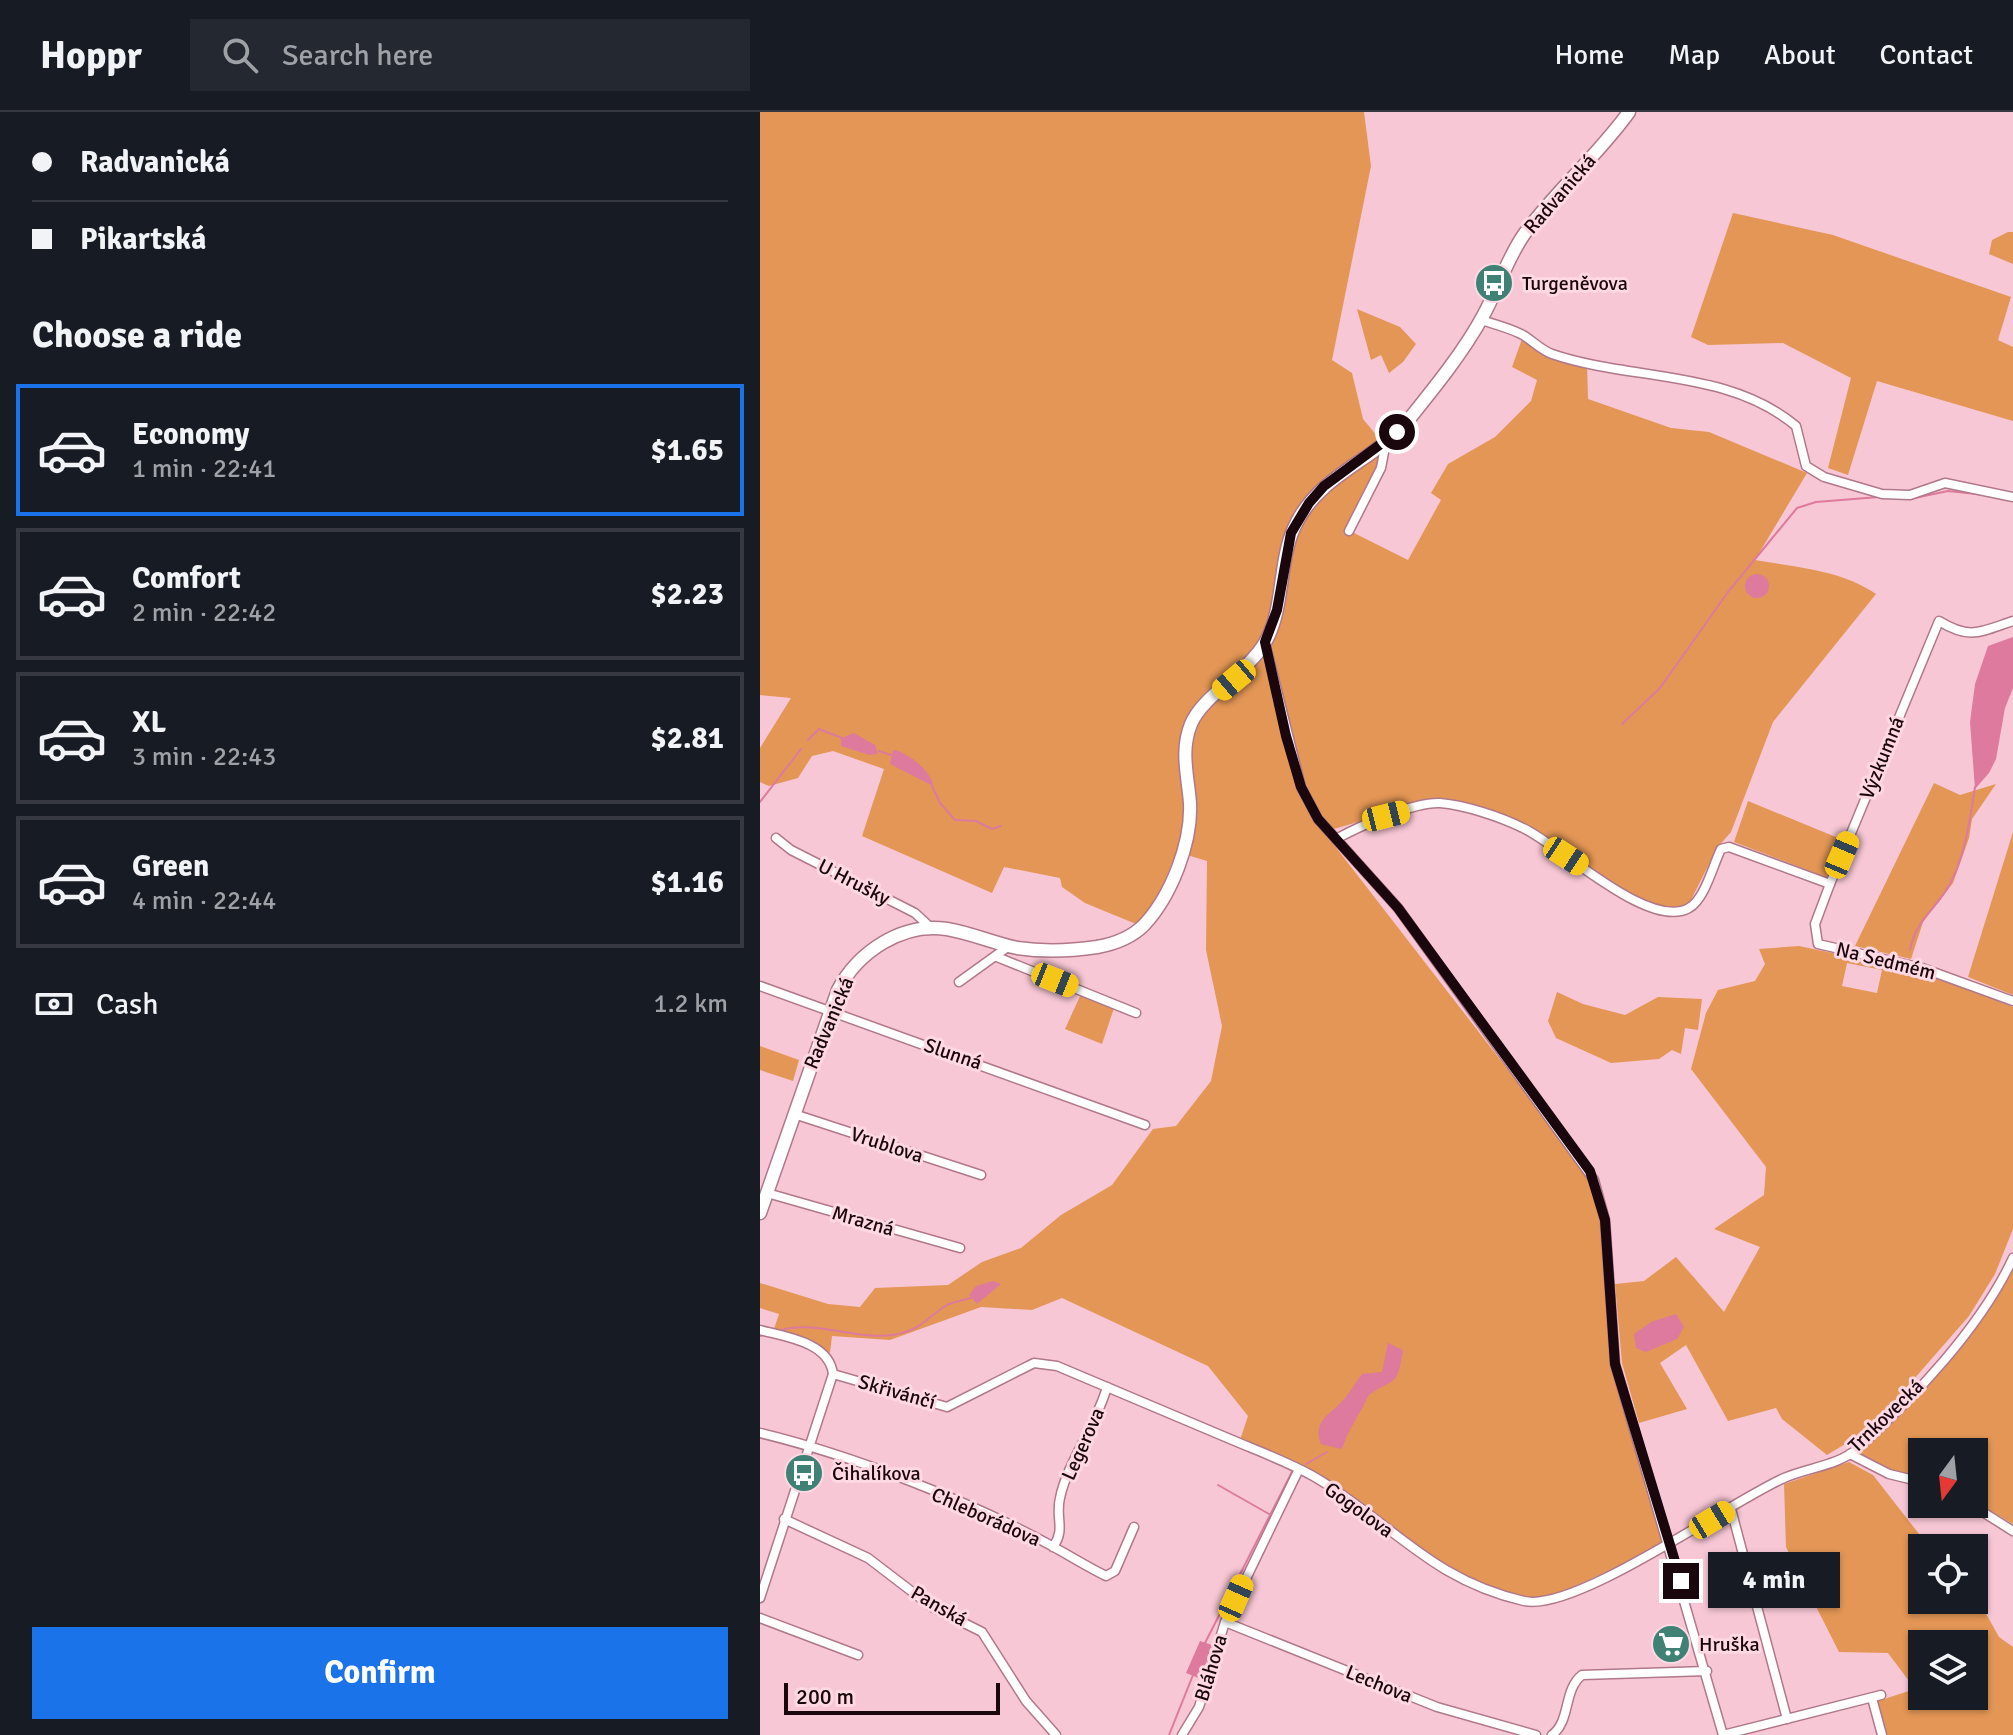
<!DOCTYPE html>
<html lang="en">
<head>
<meta charset="utf-8">
<style>
  :root { --surface:#171b24; --page:#242831; --text:#f1f3f6; --muted:#9ea1a6; --line:#363941; --accent:#1a73e8 }
  body { margin:0; font-family:Signika,sans-serif; background:var(--page); color:var(--text); height:100vh; display:flex; flex-direction:column; font-size:30px; white-space:nowrap }
  * { box-sizing:border-box; margin:0 }
  p { font-size:26px; color:var(--muted) }
  .icon { flex:none; width:44px; height:44px; fill:none; stroke:currentColor; stroke-width:2; stroke-linecap:round; stroke-linejoin:round }
  .map { position:relative; flex:1; overflow:hidden }
  .side { display:flex; flex-direction:column; background:var(--surface); width:760px }
  .side>* { flex:none }
  .hud { display:grid; align-content:center; height:176px; padding:0 32px; background:var(--surface) }
  .needle { width:52px; rotate:195deg }
  .controls { position:absolute; left:1148px; top:1326px; display:grid; gap:16px }
  .controls a { display:grid; place-items:center; width:80px; height:80px; border-radius:0px; background:var(--surface); box-shadow:0 2px 6px #0004; font-size:40px }
  .scale { position:absolute; left:24px; bottom:20px; width:216px; box-sizing:border-box; padding-left:8px; border:4px solid #1a060d; border-top:0; font-size:22px; line-height:28px; white-space:nowrap; color:#1a060d; -webkit-text-stroke:6px #fed8e3; paint-order:stroke }
  .end { position:absolute; width:36px; height:36px; margin:-18px; border:10px solid #1a060d; background:#fff; box-shadow:0 0 0 4px #fff }
  .from { border-radius:50% }
  .bubble { position:absolute; height:56px; border-radius:0px; background:var(--surface); box-shadow:0 2px 6px #0004; font-size:26px; font-weight:700; line-height:56px; text-align:center }
  .car { position:absolute; width:24px; height:48px; margin:-24px -12px; border-radius:10px; box-shadow:0 0 6px 2px #0007; background:linear-gradient(#f5c518 24%,#345 0 40%,#f5c518 0 76%,#345 0 86%,#f5c518 0) }
  .hud b { display:flex; align-items:center; gap:28px; height:76px; font-size:30px }
  .hud b+b { border-top:2px solid var(--line) }
  .hud i { width:20px; height:20px; background:var(--text) }
  ul { padding:0; list-style:none }
  li { display:flex; align-items:center; gap:24px; height:132px; margin:0 16px 12px; padding:0 16px; border:4px solid var(--line); border-radius:0px }
  li div { flex:1 }
  li b { display:block; font-size:30px }
  li em { font-style:normal; font-weight:700 }
  li.on { border-color:var(--accent) }
  li>.icon { width:72px; height:72px; stroke-width:1.5 }
  h2 { padding:0 32px; font-size:36px; line-height:96px }
  .pay { display:flex; align-items:center; gap:20px; height:88px; padding:0 32px; font-size:30px }
  .pay p { margin-inline-start:auto }
  .cta { display:flex; gap:16px; margin-top:auto; padding:16px 32px }
  .cta a { flex:1; height:92px; border-radius:0px; background:var(--accent); color:#fff; font-size:32px; font-weight:700; line-height:92px; text-align:center }
  header { display:flex; align-items:center; gap:48px; box-sizing:border-box; height:112px; padding:0 40px; background:var(--surface); border-bottom:2px solid var(--line) }
  header strong { font-size:38px }
  nav { display:flex; gap:44px; margin-inline-start:auto; font-size:28px }
  .search { width:560px; height:72px; background:var(--page); display:flex; align-items:center; gap:20px; box-sizing:border-box; padding:0 28px; border-radius:0px; color:var(--muted); font-size:30px }
  main { display:flex; flex:1; min-height:0 }
  .map>svg:first-child { display:block }
  .green { fill:#e39655; fill-rule:evenodd }
  .water { fill:#de7a9d }
  .lines { fill:none; stroke-linecap:round; stroke-linejoin:round }
  .stream { stroke:#de7a9d; stroke-width:2 }
  .street-casing { stroke:#b0788a; stroke-width:11 }
  .secondary-casing { stroke:#b0788a; stroke-width:15 }
  .street { stroke:#fff; stroke-width:8 }
  .secondary { stroke:#fff; stroke-width:12 }
  .route { stroke:#1a060d; stroke-width:10 }
  .labels { text-anchor:middle; dominant-baseline:central; stroke-width:6; stroke-linejoin:round; paint-order:stroke }
  .street-label { font-size:20px; fill:#1a060d; stroke:#fed8e3 }
  .poi-label { font-size:20px; fill:#1a060d; stroke:#fed8e3; text-anchor:start }
</style>
</head>
<body>
<header>
<strong>Hoppr</strong>
<div class="search"><svg class="icon" aria-label="search" viewBox="0 0 24 24"><circle cx="10" cy="10" r="6"/><path d="M15 15l6 6"/></svg>Search here</div>
<nav><a>Home</a><a>Map</a><a>About</a><a>Contact</a></nav>
</header>
<main>
<section class="side">
<div class="hud">
<b><i class="from"></i>Radvanická</b>
<b><i></i>Pikartská</b>
</div>
<h2>Choose a ride</h2>
<ul>
<li class="on"><svg class="icon" aria-label="car" viewBox="0 0 24 24"><path d="M5 17H2v-5l4-1 3-4h7l3 4 3 1v5h-3M9 17h6M6 11h13"/><circle cx="7" cy="17" r="2"/><circle cx="17" cy="17" r="2"/></svg><div><b>Economy</b><p>1 min · 22:41</p></div><em>$1.65</em></li>
<li><svg class="icon" aria-label="car" viewBox="0 0 24 24"><path d="M5 17H2v-5l4-1 3-4h7l3 4 3 1v5h-3M9 17h6M6 11h13"/><circle cx="7" cy="17" r="2"/><circle cx="17" cy="17" r="2"/></svg><div><b>Comfort</b><p>2 min · 22:42</p></div><em>$2.23</em></li>
<li><svg class="icon" aria-label="car" viewBox="0 0 24 24"><path d="M5 17H2v-5l4-1 3-4h7l3 4 3 1v5h-3M9 17h6M6 11h13"/><circle cx="7" cy="17" r="2"/><circle cx="17" cy="17" r="2"/></svg><div><b>XL</b><p>3 min · 22:43</p></div><em>$2.81</em></li>
<li><svg class="icon" aria-label="car" viewBox="0 0 24 24"><path d="M5 17H2v-5l4-1 3-4h7l3 4 3 1v5h-3M9 17h6M6 11h13"/><circle cx="7" cy="17" r="2"/><circle cx="17" cy="17" r="2"/></svg><div><b>Green</b><p>4 min · 22:44</p></div><em>$1.16</em></li>
</ul>
<div class="pay"><svg class="icon" aria-label="cash" viewBox="0 0 24 24"><path d="M3 7h18v10H3z"/><circle cx="12" cy="12" r="2"/></svg>Cash<p>1.2 km</p></div>
<div class="cta"><a>Confirm</a></div>
</section>
<div class="map">
<svg width="1253" height="1623" viewBox="0 0 1253 1623">
  <rect width="100%" height="100%" fill="#f8c7d5"/>
  <!-- green -->
  <g class="green">
    <path d="M0 0H604L611 54 572 248 592 261 603 307 628 337 588 418 648 448 681 388 671 381 688 352 735 325 771 289 777 268 752 255 762 227 827 252 828 287 911 316 949 320 1047 361 995 448C1035 455 1082 458 1116 482L1013 610 971 720 957 736 929 792 916 796 889 794 766 714 679 686 564 720 824 1056 841 1099 849 1241 904 1433 796 1483 765 1487 697 1464 552 1358 480 1328 488 1304 448 1254 302 1186 272 1198 221 1195 130 1228 72 1224 70 1241 57 1231 14 1217 19 1202 0 1196V1171L68 1192 100 1195 115 1176 188 1173 222 1150 261 1136 301 1103 352 1073 393 1017 416 1014 451 969 462 914 446 838 447 749 417 740 395 791 376 812 325 791 302 775 300 766 244 755 232 781 102 724 124 657 73 639 52 644 38 666 9 674 0 670V636L31 586 0 583Z"/>
    <path d="M973 101 1073 123 1251 185 1238 228 1253 235V309L1117 269 1088 363 1068 356 1091 266 1023 231 948 233 931 225Z"/>
    <path d="M1248 120H1253V152L1229 142 1232 128Z"/>
    <path d="M597 197 640 215 656 232 643 250 629 261 621 243 611 248Z"/>
    <path d="M1174 671 1200 683 1236 672 1212 707 1209 726 1193 771 1163 810 1151 847 1095 834Z"/>
    <path d="M988 689 1083 728 1068 766 974 730Z"/>
    <path d="M1253 720V883L1208 865Z"/>
    <path d="M1039 834 1173 862 1253 895V1117L1235 1162 1209 1204 1133 1291 1100 1323 1067 1343 1022 1307 1016 1296 968 1309 926 1233 900 1251 927 1297 879 1311 862 1251 855 1172 884 1169 916 1145 964 1200 1000 1135 954 1117 1004 1083 1006 1055 931 957 946 901 958 878 995 869 1005 852 999 837ZM1087 851 1122 858 1117 881 1082 874Z"/>
    <path d="M797 880 823 892 865 903 898 885 942 887 938 918 925 916 921 942 912 938 899 947 851 951 796 926 788 909Z"/>
    <path d="M321 882 354 896 342 932 305 917Z"/>
    <path d="M0 934 39 948 33 969 0 958Z"/>
    <path d="M1253 1158V1412L1214 1389V1340H1162V1367L1131 1359 1099 1341 1208 1227Z"/>
    <path d="M1089 1350 1113 1363 1170 1436H1162V1488H1214V1480L1239 1525 1253 1535V1623H1126L1118 1589 1155 1577 1128 1541 1079 1540 1026 1435 1024 1372ZM1162 1532H1214V1584H1162Z"/>
  </g>
  <!-- water -->
  <g class="water">
    <circle cx="997" cy="474" r="12"/>
    <path d="M1253 525V576L1245 596 1236 647 1229 661 1215 677 1210 610 1215 572 1228 534Z"/>
    <path d="M94 621 115 633 118 642 109 643 81 634V626Z"/>
    <path d="M133 638C148 640 172 660 173 674L130 652Z"/>
    <path d="M233 1169 241 1172 217 1192 209 1183 216 1174Z"/>
    <path d="M916 1202 924 1215 917 1227 886 1240 876 1236 874 1222 891 1210Z"/>
    <path d="M628 1231 643 1238C637 1279 632 1265 608 1284 600 1303 588 1317 582 1337L561 1332C552 1309 570 1303 582 1289 590 1281 595 1271 602 1262L622 1260Z"/>
    <path d="M440 1529 452 1533 441 1567 426 1561Z"/>
  </g>
  <g class="lines">
    <!-- stream -->
    <g class="stream">
      <path d="M1150 387 1188 379 1226 383"/>
      <path d="M862 612 900 576 968 480 1037 396 1056 390 1119 385"/>
      <path d="M48 628 59 617 82 626"/>
      <path d="M119 639 131 643"/>
      <path d="M172 674 180 691 195 708 216 709 232 717 241 714"/>
      <path d="M0 690 41 637"/>
      <path d="M1150 838C1157 804 1179 796 1192 768 1206 739 1210 707 1215 675"/>
      <path d="M21 1218C56 1208 96 1228 133 1223 163 1218 165 1206 187 1193 194 1190 204 1188 211 1186"/>
      <path d="M0 1224 3 1223"/>
      <path d="M546 1352 567 1340"/>
      <path d="M458 1373 509 1402"/>
      <path d="M445 1531 533 1358"/>
      <path d="M409 1623 433 1563"/>
    </g>
    <defs>
      <g id="street">
        <path d="M721 208C734 212 749 216 761 222 772 228 781 238 792 242 871 269 968 257 1036 314L1046 354 1064 365 1122 382 1150 383 1185 371 1253 385"/>
        <path d="M589 419 621 356 626 330"/>
        <path d="M505 530 541 675 558 707 638 796 834 1068 845 1108 855 1252 963 1623 1121 1583"/>
        <path d="M16 726 31 738 155 801 170 815"/>
        <path d="M576 727C600 714 653 690 680 691 705 693 741 705 763 716 800 733 889 819 929 796 945 787 953 753 961 737L969 735 1070 772 1179 509C1210 528 1220 520 1253 509"/>
        <path d="M1070 772 1055 812 1058 832 1162 856 1253 889"/>
        <path d="M237 845 376 901"/>
        <path d="M199 870 249 834"/>
        <path d="M0 874 385 1013"/>
        <path d="M34 1002 221 1063"/>
        <path d="M7 1081 200 1136"/>
        <path d="M0 1218C26 1225 69 1230 73 1262L187 1295 274 1251 297 1254C355 1278 412 1303 470 1327 498 1339 526 1349 553 1364 632 1410 669 1467 764 1489 815 1501 971 1389 1024 1366 1047 1356 1079 1353 1097 1337 1154 1286 1221 1215 1253 1146"/>
        <path d="M0 1321C91 1343 210 1389 292 1434 310 1444 328 1455 346 1464L355 1459 374 1415"/>
        <path d="M1090 1342 1129 1362 1162 1370"/>
        <path d="M1210 1392 1253 1419"/>
        <path d="M971 1397 1027 1607"/>
        <path d="M24 1407 108 1446 172 1495 222 1520 266 1589 296 1623"/>
        <path d="M293 1435C306 1417 295 1406 300 1386 307 1351 336 1314 347 1275"/>
        <path d="M0 1486 73 1262"/>
        <path d="M0 1506 98 1543"/>
        <path d="M465 1510 677 1595 776 1623"/>
        <path d="M1112 1586 1122 1623"/>
        <path d="M422 1623 439 1595 465 1510 539 1357"/>
        <path d="M792 1623C811 1609 803 1578 822 1563L947 1559"/>
      </g>
      <path id="secondary" d="M0 1101 78 878C98 840 142 810 187 817 211 821 233 831 257 836 284 840 310 839 337 835 354 832 371 826 384 813 411 784 432 731 430 691 428 664 420 639 431 612 443 583 487 562 506 529 526 492 517 445 538 408 563 361 618 347 650 306 675 275 704 239 723 204 738 177 747 146 765 121 797 78 838 43 869 0"/>
    </defs>
    <!-- street casing -->
    <use href="#street" class="street-casing"/>
    <!-- secondary casing -->
    <use href="#secondary" class="secondary-casing"/>
    <!-- street -->
    <use href="#street" class="street"/>
    <!-- secondary -->
    <use href="#secondary" class="secondary"/>
  </g>
  <g class="lines">
    <!-- route -->
    <path class="route" d="M637 320 564 374 549 391 531 421 517 498 505 530 526 624 541 675 558 707 638 796 830 1059 845 1108 855 1252 921 1469"/>
  </g>
  <!-- icons -->
  <defs>
    <symbol id="bus-disc" viewBox="-11 -11 22 22"><circle r="9.5" fill="#3f8275" stroke="#fed8e3"/><path d="M-5-6H5V4H4V6H2V4H-2V6H-4V4H-5ZM-3.5-4V0h7V-4ZM-3.5 1.2v1.5H-2V1.2ZM2 1.2v1.5H3.5V1.2Z" fill="#fff"/></symbol>
    <symbol id="supermarket-disc" viewBox="-11 -11 22 22"><circle r="9.5" fill="#3f8275" stroke="#fed8e3"/><path d="M-6-5.5h2.5l.6 2H6L4.5 2H-2.5L-4.4-4H-6ZM-1.5 3.2a1.3 1.3 0 1 0 .1 0ZM3 3.2a1.3 1.3 0 1 0 .1 0Z" fill="#fff"/></symbol>
  </defs>
  <g fill-rule="evenodd">
    <use href="#bus-disc" x="712" y="149" width="44" height="44"/>
    <use href="#bus-disc" x="22" y="1339" width="44" height="44"/>
    <use href="#supermarket-disc" x="889" y="1510" width="44" height="44"/>
  </g>
  <g class="labels">
    <!-- street labels -->
    <g class="street-label">
      <text transform="translate(800 82) rotate(-49)">Radvanická</text>
      <text transform="translate(1122 646) rotate(-68)">Výzkumná</text>
      <text transform="translate(94 770) rotate(27)">U Hrušky</text>
      <text transform="translate(1126 849) rotate(14)">Na Sedmém</text>
      <text transform="translate(69 911) rotate(-67)">Radvanická</text>
      <text transform="translate(193 942) rotate(19)">Slunná</text>
      <text transform="translate(127 1033) rotate(18)">Vrublova</text>
      <text transform="translate(103 1109) rotate(16)">Mrazná</text>
      <text transform="translate(137 1280) rotate(16)">Skřivánčí</text>
      <text transform="translate(1126 1304) rotate(-44)">Trnkovecká</text>
      <text transform="translate(323 1332) rotate(-66)">Legerova</text>
      <text transform="translate(599 1398) rotate(36)">Gogolova</text>
      <text transform="translate(226 1405) rotate(24)">Chleborádova</text>
      <text transform="translate(179 1494) rotate(30)">Panská</text>
      <text transform="translate(451 1556) rotate(-73)">Bláhova</text>
      <text transform="translate(619 1572) rotate(22)">Lechova</text>
    </g>
    <!-- poi labels -->
    <g class="poi-label">
      <text x="762" y="171">Turgeněvova</text>
      <text x="72" y="1361">Čihalíkova</text>
      <text x="939" y="1532">Hruška</text>
    </g>
  </g>
</svg>
<div class="controls">
<a><svg class="needle" viewBox="-14 -14 28 28"><path d="M0-13l5 13h-10z" fill="#e53935"/><path d="M0 13l5-13h-10z" fill="#9ea1a6"/></svg></a>
<a><svg class="icon" aria-label="locate" viewBox="0 0 24 24"><circle cx="12" cy="12" r="6"/><path d="M12 2v4M12 18v4M2 12h4M18 12h4"/></svg></a>
<a><svg class="icon" aria-label="layers" viewBox="0 0 24 24"><path d="M12 4l9 5-9 5-9-5zM3 14l9 5 9-5"/></svg></a>
</div>
<div class="scale">200 m</div>
<i class="end from" style="left:637px;top:320px"></i>
<i class="end" style="left:921px;top:1469px"></i>
<div class="bubble" style="left:948px;top:1440px;width:132px">4 min</div>
<i class="car" style="left:474px;top:568px;rotate:230deg"></i>
<i class="car" style="left:626px;top:704px;rotate:76deg"></i>
<i class="car" style="left:1082px;top:743px;rotate:23deg"></i>
<i class="car" style="left:806px;top:744px;rotate:123deg"></i>
<i class="car" style="left:295px;top:868px;rotate:112deg"></i>
<i class="car" style="left:952px;top:1408px;rotate:59deg"></i>
<i class="car" style="left:476px;top:1486px;rotate:24deg"></i>
</div>
</main>
</body>
</html>
